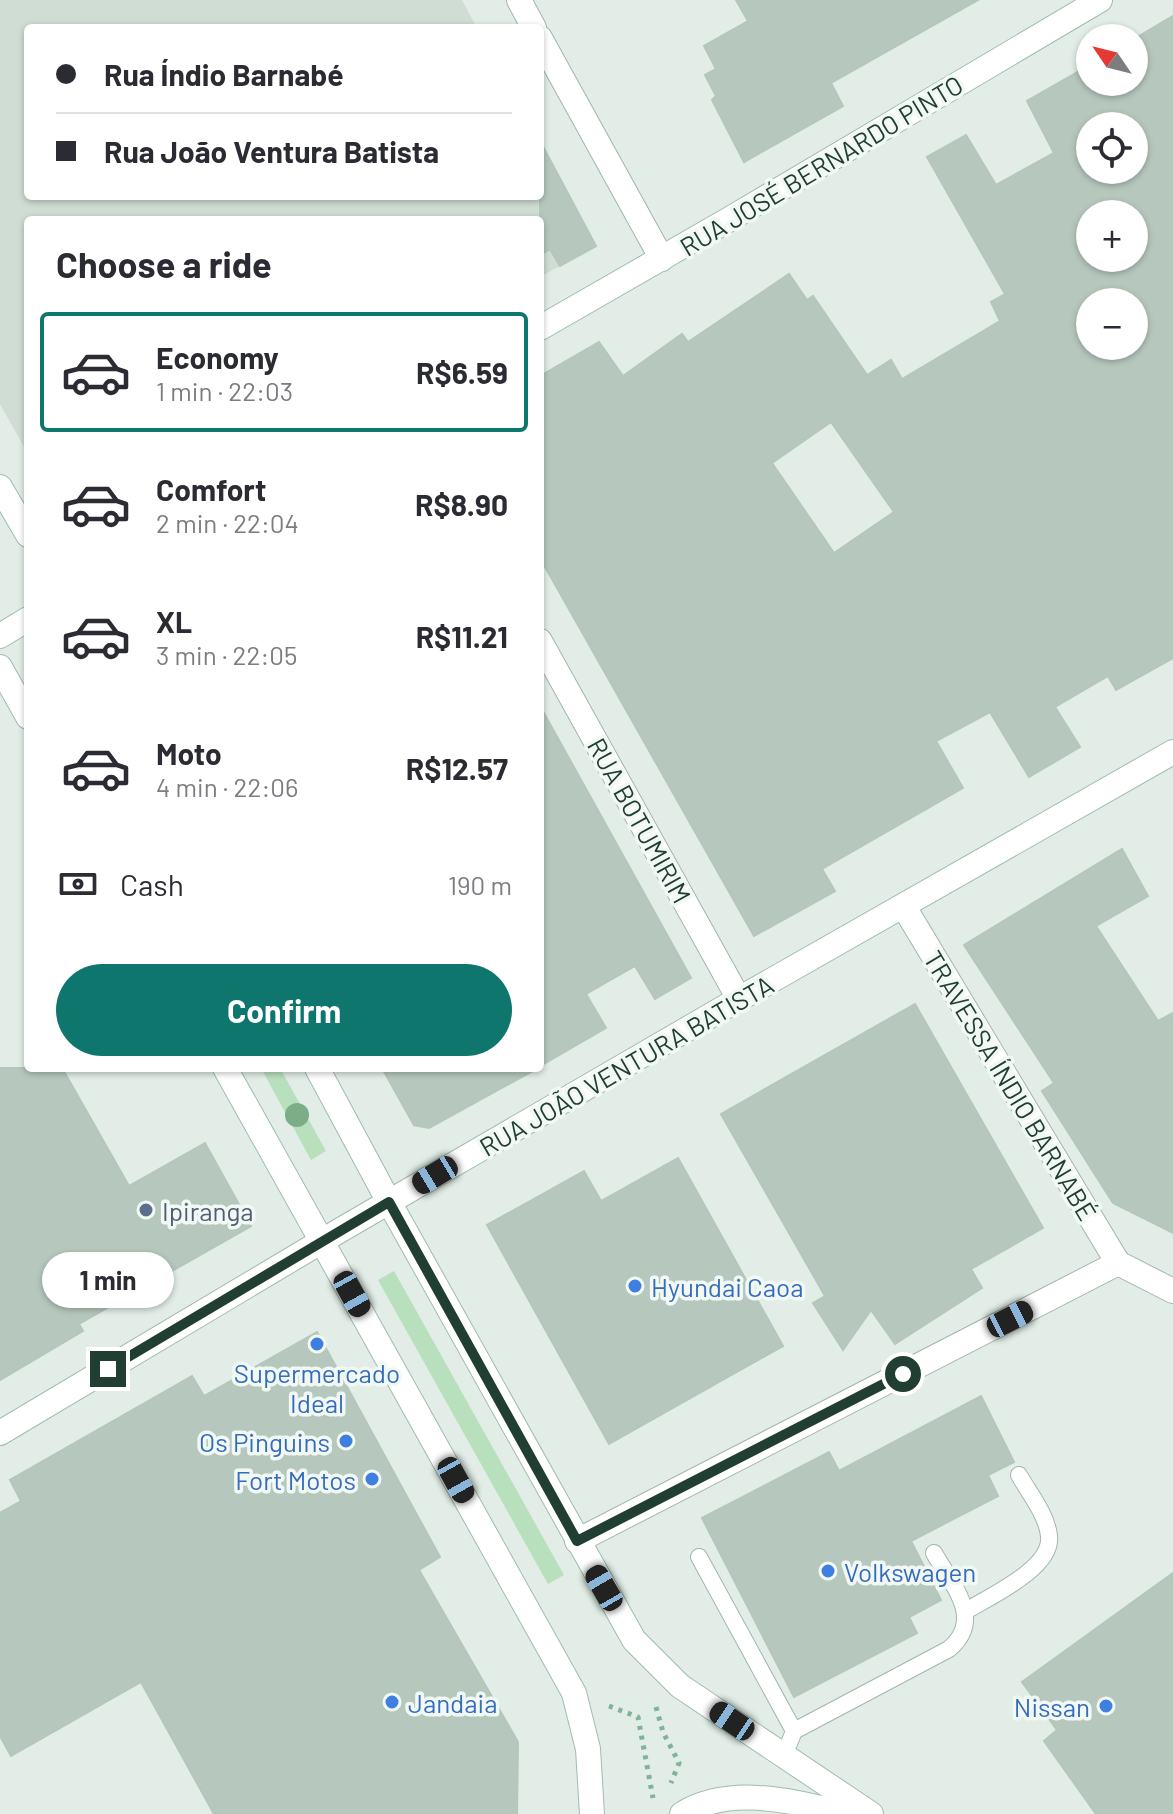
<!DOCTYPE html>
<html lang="en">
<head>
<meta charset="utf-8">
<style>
  :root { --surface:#fff; --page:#f7f7f7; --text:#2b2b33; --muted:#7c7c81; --line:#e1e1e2; --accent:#0f766e }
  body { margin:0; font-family:Barlow,sans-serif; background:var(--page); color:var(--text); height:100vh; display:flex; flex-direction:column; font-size:30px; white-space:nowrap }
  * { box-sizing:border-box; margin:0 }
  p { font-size:26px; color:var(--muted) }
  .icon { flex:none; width:44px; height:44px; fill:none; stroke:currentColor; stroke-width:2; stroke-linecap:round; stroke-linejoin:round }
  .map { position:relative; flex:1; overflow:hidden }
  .sheet { position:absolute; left:24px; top:216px; width:520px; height:856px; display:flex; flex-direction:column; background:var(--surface); border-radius:8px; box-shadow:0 2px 6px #0004 }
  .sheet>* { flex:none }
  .banner { position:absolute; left:24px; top:24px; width:520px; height:176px; border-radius:8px; box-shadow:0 2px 6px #0004; display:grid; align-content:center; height:176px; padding:0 32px; background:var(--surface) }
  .needle { width:52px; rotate:305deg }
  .controls { position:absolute; left:1076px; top:24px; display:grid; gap:16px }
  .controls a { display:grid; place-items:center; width:72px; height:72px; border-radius:50%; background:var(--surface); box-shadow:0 2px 6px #0004; font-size:40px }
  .end { position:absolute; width:36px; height:36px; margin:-18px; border:10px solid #203f32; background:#fff; box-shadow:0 0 0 4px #fff }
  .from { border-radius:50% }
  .bubble { position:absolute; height:56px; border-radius:28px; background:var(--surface); box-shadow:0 2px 6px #0004; font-size:26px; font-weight:700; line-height:56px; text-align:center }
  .car { position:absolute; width:24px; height:48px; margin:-24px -12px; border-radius:10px; box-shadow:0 0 6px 2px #0007; background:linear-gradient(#222 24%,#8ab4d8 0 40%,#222 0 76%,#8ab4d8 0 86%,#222 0) }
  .banner b { display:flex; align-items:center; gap:28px; height:76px; font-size:30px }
  .banner b+b { border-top:2px solid var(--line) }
  .banner i { width:20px; height:20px; background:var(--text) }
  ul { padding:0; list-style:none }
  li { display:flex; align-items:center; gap:24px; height:120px; margin:0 16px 12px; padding:0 16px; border:4px solid transparent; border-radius:8px }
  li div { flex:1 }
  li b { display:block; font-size:30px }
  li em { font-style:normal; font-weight:700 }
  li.selected { border-color:var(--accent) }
  li>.icon { width:72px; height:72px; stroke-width:1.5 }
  h2 { padding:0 32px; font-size:36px; line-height:96px }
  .pay { display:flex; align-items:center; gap:20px; height:88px; padding:0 32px; font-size:30px }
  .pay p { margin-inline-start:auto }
  .action { display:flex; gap:16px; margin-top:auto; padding:16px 32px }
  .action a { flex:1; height:92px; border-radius:48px; background:var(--accent); color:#fff; font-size:32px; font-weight:700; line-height:92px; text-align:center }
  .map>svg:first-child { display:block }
  .built { fill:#cfddd4 }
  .green { fill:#b8e0bd }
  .building { fill:#b6c8be; stroke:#b3c7bb; stroke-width:2; fill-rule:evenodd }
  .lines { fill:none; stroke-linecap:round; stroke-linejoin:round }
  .lane-casing { stroke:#a3b5ac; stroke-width:18 }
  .street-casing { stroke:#a3b5ac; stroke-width:26 }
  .secondary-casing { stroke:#a1bcaf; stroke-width:26 }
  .path { stroke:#7fb39a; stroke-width:5; stroke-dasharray:4 6; stroke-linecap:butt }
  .lane { stroke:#fff; stroke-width:16 }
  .street { stroke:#fff; stroke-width:24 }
  .secondary { stroke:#fff; stroke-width:24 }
  .tree { fill:#7bad87 }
  .route { stroke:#203f32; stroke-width:10 }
  .service-dot { fill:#5c6f8a; stroke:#f2f9f4; stroke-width:3 }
  .shop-dot { fill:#3f7fe0; stroke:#f2f9f4; stroke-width:3 }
  .labels { text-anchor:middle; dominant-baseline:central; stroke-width:7; stroke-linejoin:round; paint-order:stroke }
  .street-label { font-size:26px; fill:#203f32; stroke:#f2f9f4 }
  .service-label { font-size:26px; fill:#4e5e75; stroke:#f2f9f4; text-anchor:start }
  .shop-label { font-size:26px; fill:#366cbe; stroke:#f2f9f4; text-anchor:start }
</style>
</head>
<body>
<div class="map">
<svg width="1173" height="1814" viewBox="0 0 1173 1814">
  <rect width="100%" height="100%" fill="#e1ede6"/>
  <!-- built -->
  <path class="built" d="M0 0H462L477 28H28V196H540V143L596 246 540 277V220H28V454L0 404Z"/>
  <!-- green -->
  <g class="green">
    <path d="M261 1068H280L326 1151 311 1160Z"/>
    <path d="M394 1271 564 1575 548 1584 378 1280Z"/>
  </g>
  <!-- building -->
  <g class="building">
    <path d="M736 0H978L831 83 843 106 744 162 712 100 716 96 705 75 716 69 704 46 748 21Z"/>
    <path d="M1173 16V658L1116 690 1108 676 1055 707 1080 747 1029 777 990 712 936 741 963 788 822 869 835 891 754 936 540 558V376L599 342 623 376 682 334 688 342 789 274 807 300 813 296 867 375 891 360 902 379 1000 321 991 302 1005 294 927 157 966 135 996 185 1054 153 1027 101 1090 65V82H1134V39ZM1090 126H1134V170H1090ZM1090 214H1134V258H1090ZM1090 302H1134V346H1090ZM831 422 894 512 834 553 772 463Z"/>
    <path d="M540 141 596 246 560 266 550 249 540 255Z"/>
    <path d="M540 706 691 978 655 999 635 966 586 994 606 1028 540 1066Z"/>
    <path d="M1122 849 1148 896 1096 926 1158 1021 1173 1013V1233L1113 1203 1042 1091 1054 1083 964 945Z"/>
    <path d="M915 1004 1043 1228 971 1269 982 1288 895 1344 871 1310 843 1350 813 1303 825 1296 721 1114Z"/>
    <path d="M0 1068H62L129 1186 205 1143 251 1226 79 1324 83 1331 0 1380Z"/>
    <path d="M382 1068H538L429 1128 414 1125Z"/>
    <path d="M678 1158 783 1346 609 1444 487 1225 584 1171 601 1201Z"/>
    <path d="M317 1332 440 1557 419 1570 518 1742 517 1814H214L141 1682 11 1756 0 1736V1513L21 1501 10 1480 192 1376 204 1396Z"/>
    <path d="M981 1396 1014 1462 988 1475 998 1496 911 1541 941 1600 909 1617 917 1633 794 1697 702 1518 829 1452 839 1471Z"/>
    <path d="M1173 1573V1814H1096L1044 1741 1057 1730 1022 1682Z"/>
  </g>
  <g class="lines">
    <defs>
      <g id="lane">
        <path d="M699 1557 794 1731 784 1756"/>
        <path d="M966 1611C990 1596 1053 1568 1049 1536 1047 1515 1029 1493 1019 1475"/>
        <path d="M794 1731 949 1649C985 1619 952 1585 934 1553"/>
      </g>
      <g id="street">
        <path d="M519 0 534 28"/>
        <path d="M540 38 662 259"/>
        <path d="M540 641 739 999"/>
        <path d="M904 907 1118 1263"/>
        <path d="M1118 1263 1173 1291"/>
        <path d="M577 1541 1118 1263"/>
      </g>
      <g id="secondary">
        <path d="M540 328 728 220 1100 0"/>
        <path d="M0 487 28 535"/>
        <path d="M0 636 28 619"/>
        <path d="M0 667 28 717"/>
        <path d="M225 1068 574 1693 588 1749 592 1814"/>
        <path d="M317 1068 389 1202 634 1640 680 1686 871 1814"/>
        <path d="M0 1433 344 1228 739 999 1173 752"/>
        <path d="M682 1814C731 1784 795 1802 847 1814"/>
      </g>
    </defs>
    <!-- lane casing -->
    <use href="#lane" class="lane-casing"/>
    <!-- street casing -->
    <use href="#street" class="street-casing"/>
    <!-- secondary casing -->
    <use href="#secondary" class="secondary-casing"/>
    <!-- path -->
    <g class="path">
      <path d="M609 1706 638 1717 653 1798"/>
      <path d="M656 1707 663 1732 679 1763 671 1783"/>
    </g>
    <!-- lane -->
    <use href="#lane" class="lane"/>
    <!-- street -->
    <use href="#street" class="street"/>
    <!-- secondary -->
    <use href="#secondary" class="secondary"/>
  </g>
  <!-- trees -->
  <circle class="tree" cx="297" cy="1115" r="12"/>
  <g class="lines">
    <!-- route -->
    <path class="route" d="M108 1369 389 1202 577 1541 903 1374"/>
  </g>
  <!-- markers -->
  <circle class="service-dot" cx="146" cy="1210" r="8"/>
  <g class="shop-dot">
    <circle cx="635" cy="1286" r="8"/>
    <circle cx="317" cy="1344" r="8"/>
    <circle cx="346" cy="1441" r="8"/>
    <circle cx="372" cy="1479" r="8"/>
    <circle cx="828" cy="1571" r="8"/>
    <circle cx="392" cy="1702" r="8"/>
    <circle cx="1106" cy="1706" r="8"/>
  </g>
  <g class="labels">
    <!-- street labels -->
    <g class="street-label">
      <text transform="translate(821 165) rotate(-31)">RUA JOSÉ BERNARDO PINTO</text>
      <text transform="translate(640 820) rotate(61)">RUA BOTUMIRIM</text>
      <text transform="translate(626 1065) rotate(-30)">RUA JOÃO VENTURA BATISTA</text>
      <text transform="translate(1011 1085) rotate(59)">TRAVESSA ÍNDIO BARNABÉ</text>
    </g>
    <!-- service labels -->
    <g class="service-label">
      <text x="162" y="1210">Ipiranga</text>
    </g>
    <!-- shop labels -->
    <g class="shop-label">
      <text x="651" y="1286">Hyundai Caoa</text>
      <text x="317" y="1372" text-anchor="middle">Supermercado<tspan x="317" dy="30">Ideal</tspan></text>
      <text x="330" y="1441" text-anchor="end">Os Pinguins</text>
      <text x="356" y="1479" text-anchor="end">Fort Motos</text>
      <text x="844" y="1571">Volkswagen</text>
      <text x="408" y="1702">Jandaia</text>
      <text x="1090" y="1706" text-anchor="end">Nissan</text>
    </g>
  </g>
</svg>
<div class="controls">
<a><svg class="needle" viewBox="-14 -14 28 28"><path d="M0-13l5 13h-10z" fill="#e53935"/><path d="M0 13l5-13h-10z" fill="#7c7c81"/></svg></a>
<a><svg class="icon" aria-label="locate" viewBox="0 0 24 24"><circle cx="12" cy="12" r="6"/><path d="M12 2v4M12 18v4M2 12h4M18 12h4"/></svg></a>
<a>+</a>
<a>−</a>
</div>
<i class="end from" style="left:903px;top:1374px"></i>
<i class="end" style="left:108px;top:1369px"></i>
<div class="bubble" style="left:42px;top:1252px;width:132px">1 min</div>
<i class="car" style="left:435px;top:1175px;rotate:239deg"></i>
<i class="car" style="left:352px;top:1294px;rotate:151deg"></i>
<i class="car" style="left:1010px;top:1319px;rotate:63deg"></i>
<i class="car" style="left:456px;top:1480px;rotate:151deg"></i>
<i class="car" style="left:604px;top:1588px;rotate:330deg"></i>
<i class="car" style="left:732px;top:1721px;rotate:304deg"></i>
<div class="banner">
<b><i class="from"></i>Rua Índio Barnabé</b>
<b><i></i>Rua João Ventura Batista</b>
</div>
<section class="sheet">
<h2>Choose a ride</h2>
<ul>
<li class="selected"><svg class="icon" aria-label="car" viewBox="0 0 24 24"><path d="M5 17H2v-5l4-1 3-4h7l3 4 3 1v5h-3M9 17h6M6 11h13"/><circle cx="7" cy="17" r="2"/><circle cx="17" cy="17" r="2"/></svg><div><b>Economy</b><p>1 min · 22:03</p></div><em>R$6.59</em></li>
<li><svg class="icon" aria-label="car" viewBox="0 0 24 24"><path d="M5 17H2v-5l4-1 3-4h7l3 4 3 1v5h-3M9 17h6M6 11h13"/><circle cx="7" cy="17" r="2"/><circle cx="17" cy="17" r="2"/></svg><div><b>Comfort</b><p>2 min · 22:04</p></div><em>R$8.90</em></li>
<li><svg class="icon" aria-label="car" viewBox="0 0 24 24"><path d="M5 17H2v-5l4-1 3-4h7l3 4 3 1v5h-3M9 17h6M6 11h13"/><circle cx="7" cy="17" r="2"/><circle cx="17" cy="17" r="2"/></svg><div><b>XL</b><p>3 min · 22:05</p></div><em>R$11.21</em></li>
<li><svg class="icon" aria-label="car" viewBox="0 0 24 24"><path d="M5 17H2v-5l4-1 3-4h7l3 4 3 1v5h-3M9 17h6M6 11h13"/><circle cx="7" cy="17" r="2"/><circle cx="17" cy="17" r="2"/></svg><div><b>Moto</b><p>4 min · 22:06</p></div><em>R$12.57</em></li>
</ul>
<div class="pay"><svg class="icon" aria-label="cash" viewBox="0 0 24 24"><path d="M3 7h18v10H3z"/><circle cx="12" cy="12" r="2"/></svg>Cash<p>190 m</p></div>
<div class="action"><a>Confirm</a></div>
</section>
</div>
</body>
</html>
